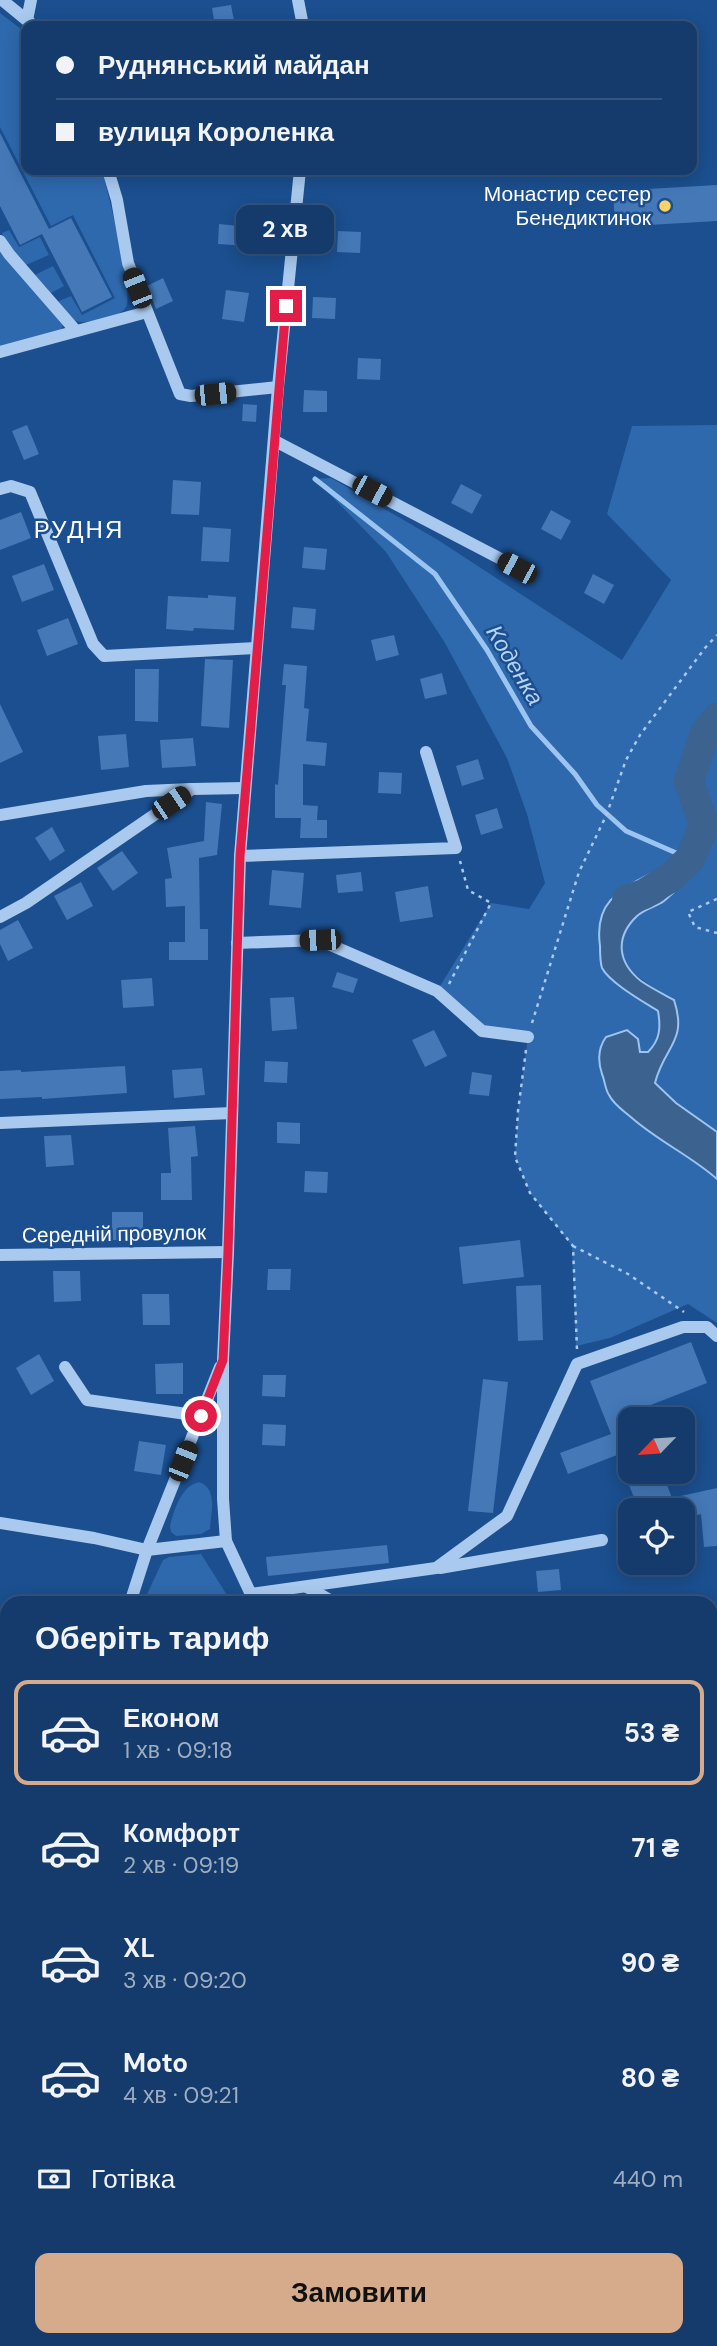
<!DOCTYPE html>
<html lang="uk">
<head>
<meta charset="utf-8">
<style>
  :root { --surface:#143b6b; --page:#214673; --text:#f1f3f6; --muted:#9dadc1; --line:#33557e; --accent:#d6ab8b }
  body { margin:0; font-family:"DM Sans",sans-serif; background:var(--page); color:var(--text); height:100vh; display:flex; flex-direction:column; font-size:26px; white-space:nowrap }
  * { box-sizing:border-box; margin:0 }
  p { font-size:23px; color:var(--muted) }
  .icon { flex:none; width:38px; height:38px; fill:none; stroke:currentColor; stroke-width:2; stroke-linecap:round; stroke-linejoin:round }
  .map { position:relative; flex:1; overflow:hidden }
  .sheet { position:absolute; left:0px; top:1596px; width:718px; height:751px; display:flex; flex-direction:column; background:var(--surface); border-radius:21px 21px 0 0; box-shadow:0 4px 18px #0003,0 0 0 2px var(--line) }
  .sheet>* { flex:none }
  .guide { position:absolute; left:21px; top:21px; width:676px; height:154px; border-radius:14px; box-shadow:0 4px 18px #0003,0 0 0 2px var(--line); display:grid; align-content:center; height:154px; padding:0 35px; background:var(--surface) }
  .needle { width:46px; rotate:245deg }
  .fabs { position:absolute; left:618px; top:1407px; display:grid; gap:14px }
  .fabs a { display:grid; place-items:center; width:77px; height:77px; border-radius:14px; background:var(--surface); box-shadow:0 4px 18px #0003,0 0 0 2px var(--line); font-size:35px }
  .end { position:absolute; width:32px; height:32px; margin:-16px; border:9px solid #e11d48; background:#fff; box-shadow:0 0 0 4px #fff }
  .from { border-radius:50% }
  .bubble { position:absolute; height:49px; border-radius:14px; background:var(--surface); box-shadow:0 4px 18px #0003,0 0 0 2px var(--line); font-size:23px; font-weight:700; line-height:49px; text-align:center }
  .car { position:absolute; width:21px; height:42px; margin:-21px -10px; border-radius:9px; box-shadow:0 0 5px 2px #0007; background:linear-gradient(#222 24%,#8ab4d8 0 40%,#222 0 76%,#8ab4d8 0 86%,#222 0) }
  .guide b { display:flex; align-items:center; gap:24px; height:66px; font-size:26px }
  .guide b+b { border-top:2px solid var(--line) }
  .guide i { width:18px; height:18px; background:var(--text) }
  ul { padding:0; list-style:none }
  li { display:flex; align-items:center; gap:21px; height:105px; margin:0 14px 10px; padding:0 21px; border:4px solid transparent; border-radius:14px }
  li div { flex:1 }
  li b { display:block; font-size:26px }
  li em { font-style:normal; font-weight:700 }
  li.active { border-color:var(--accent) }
  li>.icon { width:63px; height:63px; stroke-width:1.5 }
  h2 { padding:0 35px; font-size:32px; line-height:84px }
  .pay { display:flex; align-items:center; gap:18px; height:77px; padding:0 35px; font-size:26px }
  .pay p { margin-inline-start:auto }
  .action { display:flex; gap:14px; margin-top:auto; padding:14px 35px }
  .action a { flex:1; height:80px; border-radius:14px; background:var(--accent); color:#111; font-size:28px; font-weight:700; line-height:80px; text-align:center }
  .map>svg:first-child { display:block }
  .green { fill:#2e69ad }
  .water { fill:#3c6290; stroke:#9cc4f0; stroke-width:2 }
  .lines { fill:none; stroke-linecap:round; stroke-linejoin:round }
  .stream { stroke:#9cc4f0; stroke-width:5 }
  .river { stroke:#3c6290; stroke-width:30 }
  .building { fill:#4478b7 }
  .path { stroke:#a9c9ee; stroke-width:2.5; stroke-dasharray:3.5 5; stroke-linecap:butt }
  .minor { stroke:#a9c9ee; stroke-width:12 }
  .route { stroke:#e11d48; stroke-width:9 }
  .poi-dot { fill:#ffd166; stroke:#1b4f8f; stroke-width:2.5 }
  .labels { text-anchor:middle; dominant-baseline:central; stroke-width:5; stroke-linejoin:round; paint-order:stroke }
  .poi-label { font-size:21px; fill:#fff; stroke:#1b4f8f; text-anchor:end }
  .street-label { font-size:21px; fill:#fff; stroke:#1b4f8f }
  .water-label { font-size:23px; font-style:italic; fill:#b5d3f5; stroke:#1b4f8f }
  .quarter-label { font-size:24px; letter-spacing:2px; fill:#fff; stroke:#1b4f8f }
</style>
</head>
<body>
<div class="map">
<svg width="717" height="2346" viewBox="0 0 717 2346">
  <rect width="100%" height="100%" fill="#1b4f8f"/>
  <!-- green -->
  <g class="green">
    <path d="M0 13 26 33V170H102C107 189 134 295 126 307 121 316 106 317 97 320 74 326 71 319 57 302L71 296 82 315 115 298 73 215 51 226 0 127Z"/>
    <path d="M9 230 19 247 40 237 49 255 26 265 10 247 2 233Z"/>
    <path d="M0 249 63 325 61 330 0 348Z"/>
    <path d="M53 266 64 286 51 293 35 275Z"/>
    <path d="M717 425V1132L676 1103 655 1083C664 1046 688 1042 674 1000 643 981 594 957 637 916 647 906 661 903 673 893L664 882 651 873 610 898 623 989 658 1012C661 1028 660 1040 648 1052H640L627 1030C611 1035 601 1038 600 1057 596 1116 680 1146 717 1179V1323L688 1304 610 1338 576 1346 572 1246 530 1193 515 1157 518 1111 528 1037 482 1031 437 991 491 903 529 909 545 883 527 814 507 758 445 643 386 552 315 479 331 478 438 540 622 660 671 580 607 514 632 426Z"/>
    <path d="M199 1482C218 1488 211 1513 210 1529L201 1534 176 1536 171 1532 170 1526C174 1510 181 1486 199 1482Z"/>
    <path d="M201 1554 232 1603H143L163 1560 169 1557Z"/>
    <path d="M0 1674 7 1676V2340H115L117 2346H0Z"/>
  </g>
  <!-- water -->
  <path class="water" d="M652 873 673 893C669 896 665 901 661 903 652 908 645 909 637 916 615 937 617 962 641 981 651 988 663 994 674 1000 688 1042 664 1046 655 1083L676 1103 717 1132V1179C691 1156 658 1141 632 1118 624 1111 614 1105 609 1095 605 1089 605 1081 602 1074 598 1062 598 1048 606 1037L627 1030 638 1039 640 1052H648C660 1040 661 1028 658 1011 644 1002 610 983 602 968 600 962 600 952 600 946 594 903 617 891 652 873Z"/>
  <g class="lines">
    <!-- stream -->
    <path class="stream" d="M315 479 435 574 487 650 531 726 575 774 597 805 626 831 690 859"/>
    <!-- river -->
    <path class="river" d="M627 900 644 894 671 877 690 859 704 825 689 782 705 733 717 718"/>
  </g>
  <!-- building -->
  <g class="building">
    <path d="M231 5 235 26H215L212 8Z"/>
    <path d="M0 133 49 229 71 218 112 297 82 312 42 234 20 245 0 206Z"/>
    <path d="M717 185V221L615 227 613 191Z"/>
    <path d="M219 224 249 227 248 246 218 244Z"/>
    <path d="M338 231 361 232 360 253 337 252Z"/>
    <path d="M163 278 173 301 156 309 147 286Z"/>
    <path d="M226 290 249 293 244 322 222 319Z"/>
    <path d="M313 297 336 298 335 319 312 318Z"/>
    <path d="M358 358 381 359 380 380 357 379Z"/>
    <path d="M304 390 327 391V412H303Z"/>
    <path d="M243 404 257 405 256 422 242 421Z"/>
    <path d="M27 425 39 454 24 460 12 431Z"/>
    <path d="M173 480 201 482 199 515 171 514Z"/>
    <path d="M461 484 482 495 472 514 451 503Z"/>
    <path d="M551 510 571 521 561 540 541 529Z"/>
    <path d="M21 512 31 538 0 550V520Z"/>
    <path d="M203 527 231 529 229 562 201 561Z"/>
    <path d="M304 547 327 549 325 570 302 568Z"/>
    <path d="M44 564 54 590 22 602 12 576Z"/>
    <path d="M593 574 614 585 604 604 584 593Z"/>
    <path d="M208 595 236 597 234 630 194 628 193 631 166 629 168 596 208 598Z"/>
    <path d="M293 607 316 609 314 630 291 628Z"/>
    <path d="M68 618 78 644 47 656 37 630Z"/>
    <path d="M394 635 399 655 376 661 371 640Z"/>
    <path d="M205 659 233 660 229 728 201 726Z"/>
    <path d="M284 664 307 666 304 708 309 709 306 741 327 743 325 766 303 764V805L318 806 317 820H327V838H300L301 818H275V784L278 785 286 685H282Z"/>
    <path d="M135 669H159L158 722 135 721Z"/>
    <path d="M442 673 447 694 425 699 420 679Z"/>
    <path d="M0 704 23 752 0 763Z"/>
    <path d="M126 734 129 767 101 770 98 736Z"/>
    <path d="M193 738 196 766 162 768 160 740Z"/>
    <path d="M478 759 484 779 462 786 456 766Z"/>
    <path d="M379 772 402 773 401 794 378 793Z"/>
    <path d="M206 802 222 804 217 855 199 858 200 929H208V960H169V942H185V906L166 907 165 879 172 878 167 848 204 841Z"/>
    <path d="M497 808 503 828 481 835 475 815Z"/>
    <path d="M52 827 65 851 50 861 35 838Z"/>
    <path d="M122 851 138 873 113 891 97 868Z"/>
    <path d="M272 870 304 873 301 908 269 905Z"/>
    <path d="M361 872 363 891 338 893 336 875Z"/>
    <path d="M81 882 93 906 67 920 54 896Z"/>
    <path d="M428 886 433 917 400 922 395 892Z"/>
    <path d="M18 920 33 948 8 961 0 944V930Z"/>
    <path d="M337 972 358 979 353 993 332 987Z"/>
    <path d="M152 978 154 1006 123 1008 121 980Z"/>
    <path d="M294 997 297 1029 272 1031 270 998Z"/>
    <path d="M434 1030 447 1056 425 1067 412 1040Z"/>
    <path d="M265 1061 288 1062 287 1083 264 1082Z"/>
    <path d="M125 1066 127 1093 42 1099V1097L0 1099V1071L21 1070V1072Z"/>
    <path d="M202 1068 205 1095 174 1098 172 1070Z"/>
    <path d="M472 1072 492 1075 489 1096 469 1094Z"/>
    <path d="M277 1122 300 1123V1144L277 1143Z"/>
    <path d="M195 1126 198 1156 191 1157 192 1200H161V1173H171L168 1128Z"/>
    <path d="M71 1135 74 1165 46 1167 44 1136Z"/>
    <path d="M305 1171 328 1172 327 1193 304 1192Z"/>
    <rect x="112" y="1212" width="31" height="28"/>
    <path d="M520 1240 524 1277 463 1284 459 1247Z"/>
    <path d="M268 1269H291L290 1290H267Z"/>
    <path d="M53 1271H80L81 1301 54 1302Z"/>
    <path d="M541 1285 543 1340 518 1341 516 1286Z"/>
    <path d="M142 1294H169L170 1325H143Z"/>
    <path d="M691 1342 707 1383 638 1410 641 1419H630V1472H662L672 1498 717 1488V1546L704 1547 701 1514 682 1519V1510H639L617 1455 568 1474 560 1453 611 1434 590 1381Z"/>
    <path d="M39 1354 54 1381 31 1395 16 1368Z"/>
    <path d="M183 1363V1394H156L155 1364Z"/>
    <path d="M263 1375H286L285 1397 262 1396Z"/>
    <path d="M483 1379 508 1382 493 1513 468 1511Z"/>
    <path d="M263 1424 286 1425 285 1446 262 1445Z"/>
    <path d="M139 1441 166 1445 161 1475 134 1471Z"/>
    <path d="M387 1545 389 1563 268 1576 266 1557Z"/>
    <path d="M559 1569 561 1590 538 1592 536 1571Z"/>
  </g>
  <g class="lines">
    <!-- path -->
    <g class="path">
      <path d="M717 899 688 912 695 927 717 933"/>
      <path d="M449 984 491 903 468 890 460 861"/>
      <path d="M532 1023 579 872 606 816 626 760 640 735 705 648 717 635"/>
      <path d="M526 1050 518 1111 515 1157 530 1193 573 1246 577 1350"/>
      <path d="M573 1246 628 1274 684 1312"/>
      <path d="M0 1971 7 1930"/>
      <path d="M0 2311 7 2321"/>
      <path d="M17 2340 20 2346"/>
    </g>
    <!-- minor -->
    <g class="minor">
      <path d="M2 0 34 26"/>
      <path d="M298 0 303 26"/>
      <path d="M27 20 31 0"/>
      <path d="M108 170 117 200 128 263 180 394 191 396 278 387"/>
      <path d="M0 241 9 254 76 331"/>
      <path d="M0 352 147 312"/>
      <path d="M275 441 518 568"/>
      <path d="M0 489 11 486 30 492 93 644 104 656 256 648"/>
      <path d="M0 815 146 791 191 789"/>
      <path d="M240 856 456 848 426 752"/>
      <path d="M0 917 26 903 192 789 244 788"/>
      <path d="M237 943 319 940 437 991 482 1031 528 1037"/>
      <path d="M0 1123 232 1113"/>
      <path d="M0 1255 228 1252"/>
      <path d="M65 1367 87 1400 201 1416"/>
      <path d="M0 1523 94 1538 147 1550 226 1541"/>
      <path d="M440 1568 602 1540"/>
      <path d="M307 1587 335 1603"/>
      <path d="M250 1594 436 1568 507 1516 577 1364 683 1327H707L717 1336"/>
      <path d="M130 1603 147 1550 220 1367"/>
      <path d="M255 1603 226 1541 223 1499V1360L228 1252 240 856 278 387 300 170"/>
      <path d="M710 1723H717"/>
      <path d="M710 2312 717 2315"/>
      <path d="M120 2340 122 2346"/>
      <path d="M429 2346V2340"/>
    </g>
  </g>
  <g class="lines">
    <!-- route -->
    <path class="route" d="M201 1416 223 1360 228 1252 240 856 286 306"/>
  </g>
  <!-- markers -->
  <circle class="poi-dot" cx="665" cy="206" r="7"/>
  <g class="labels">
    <!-- poi labels -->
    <g class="poi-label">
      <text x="651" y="194">Монастир сестер<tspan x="651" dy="24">Бенедиктинок</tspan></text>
    </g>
    <!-- street labels -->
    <g class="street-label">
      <text transform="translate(114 1234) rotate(-1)">Середній провулок</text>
    </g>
    <!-- water labels -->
    <g class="water-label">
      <text transform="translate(515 665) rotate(59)">Коденка</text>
    </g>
    <!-- quarter labels -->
    <g class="quarter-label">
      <text x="79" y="529">РУДНЯ</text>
    </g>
  </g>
</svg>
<div class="fabs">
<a><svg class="needle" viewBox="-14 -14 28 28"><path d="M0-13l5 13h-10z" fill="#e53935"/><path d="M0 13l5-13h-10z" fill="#9dadc1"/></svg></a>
<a><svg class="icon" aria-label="locate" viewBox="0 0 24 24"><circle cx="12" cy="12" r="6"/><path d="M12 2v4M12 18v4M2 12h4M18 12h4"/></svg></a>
</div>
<i class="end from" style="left:201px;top:1416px"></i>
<i class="end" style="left:286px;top:306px"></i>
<div class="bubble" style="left:236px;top:205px;width:98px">2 хв</div>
<i class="car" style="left:137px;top:288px;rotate:338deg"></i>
<i class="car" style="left:215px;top:394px;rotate:84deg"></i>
<i class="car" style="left:372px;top:491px;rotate:118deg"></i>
<i class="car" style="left:517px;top:568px;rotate:298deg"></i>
<i class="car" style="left:171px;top:803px;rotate:56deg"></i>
<i class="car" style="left:320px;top:940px;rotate:268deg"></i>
<i class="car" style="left:183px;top:1461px;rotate:22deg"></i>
<div class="guide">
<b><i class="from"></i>Руднянський майдан</b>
<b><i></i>вулиця Короленка</b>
</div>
<section class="sheet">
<h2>Оберіть тариф</h2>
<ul>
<li class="active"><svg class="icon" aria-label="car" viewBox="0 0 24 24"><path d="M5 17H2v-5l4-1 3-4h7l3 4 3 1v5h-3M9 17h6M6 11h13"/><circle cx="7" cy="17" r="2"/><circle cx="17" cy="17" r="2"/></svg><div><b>Економ</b><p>1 хв · 09:18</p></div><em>53 ₴</em></li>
<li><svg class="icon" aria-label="car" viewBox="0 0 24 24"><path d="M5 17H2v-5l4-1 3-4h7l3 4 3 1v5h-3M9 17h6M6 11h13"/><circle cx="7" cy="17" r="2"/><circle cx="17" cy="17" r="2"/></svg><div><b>Комфорт</b><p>2 хв · 09:19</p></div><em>71 ₴</em></li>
<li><svg class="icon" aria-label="car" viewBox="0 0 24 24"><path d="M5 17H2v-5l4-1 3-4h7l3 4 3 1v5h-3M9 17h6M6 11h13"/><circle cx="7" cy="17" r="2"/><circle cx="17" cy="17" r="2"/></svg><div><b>XL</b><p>3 хв · 09:20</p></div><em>90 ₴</em></li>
<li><svg class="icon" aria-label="car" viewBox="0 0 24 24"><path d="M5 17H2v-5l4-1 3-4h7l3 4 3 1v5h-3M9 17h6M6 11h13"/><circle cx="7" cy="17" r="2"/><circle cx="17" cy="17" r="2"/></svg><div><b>Moto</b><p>4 хв · 09:21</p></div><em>80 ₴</em></li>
</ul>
<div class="pay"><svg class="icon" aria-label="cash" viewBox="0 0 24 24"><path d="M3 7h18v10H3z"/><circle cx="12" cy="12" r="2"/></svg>Готівка<p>440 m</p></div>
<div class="action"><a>Замовити</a></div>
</section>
</div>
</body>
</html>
